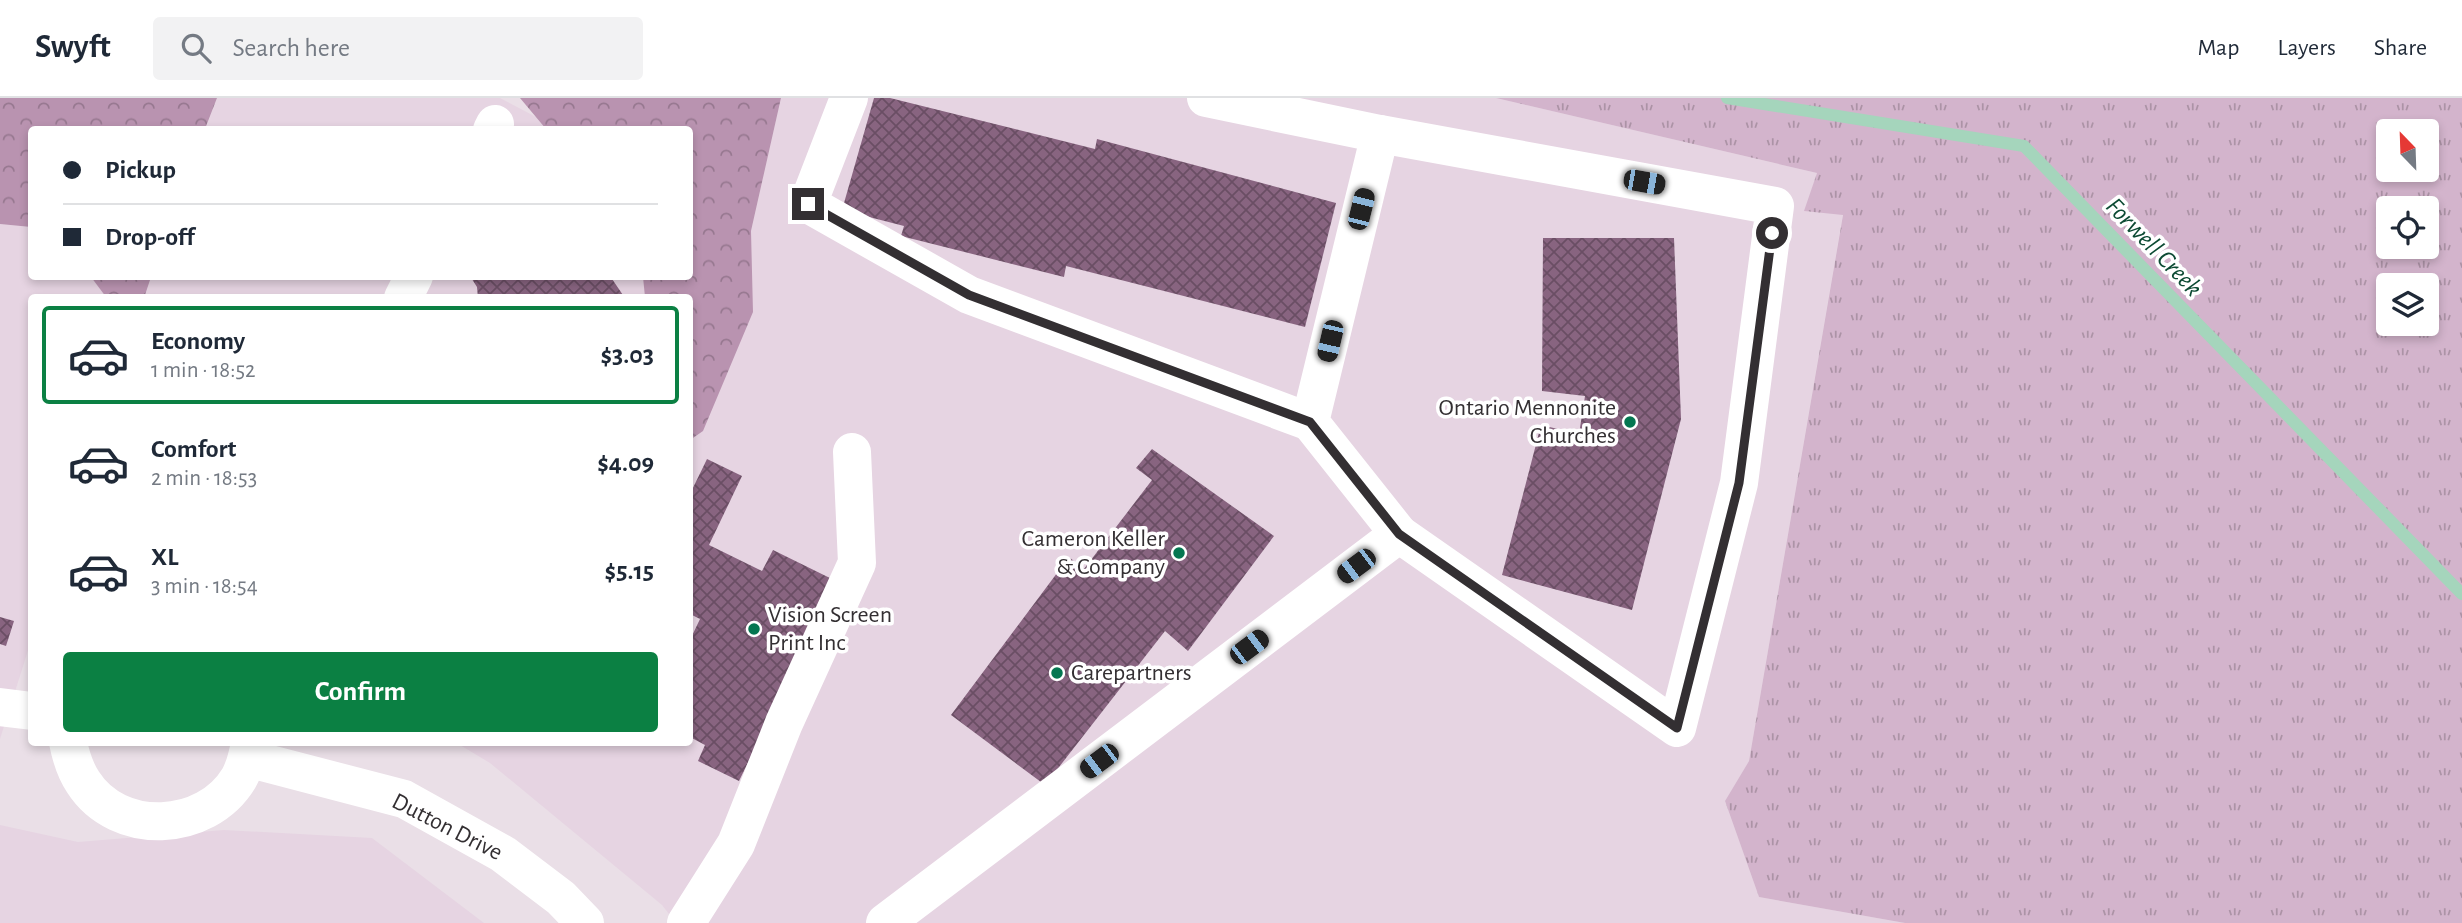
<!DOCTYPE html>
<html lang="en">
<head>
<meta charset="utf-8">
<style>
  :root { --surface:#fff; --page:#f2f2f3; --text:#1f2937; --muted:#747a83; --line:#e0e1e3; --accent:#0b8043 }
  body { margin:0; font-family:"Alegreya Sans",sans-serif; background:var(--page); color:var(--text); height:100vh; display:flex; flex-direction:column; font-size:26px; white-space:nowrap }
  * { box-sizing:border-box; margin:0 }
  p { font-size:23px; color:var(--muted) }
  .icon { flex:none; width:38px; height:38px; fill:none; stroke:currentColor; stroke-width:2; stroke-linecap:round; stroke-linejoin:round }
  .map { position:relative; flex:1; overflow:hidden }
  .details { position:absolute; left:28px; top:196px; width:665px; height:452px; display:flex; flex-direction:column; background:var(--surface); border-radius:7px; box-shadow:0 4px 10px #0003 }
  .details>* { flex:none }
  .top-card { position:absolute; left:28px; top:28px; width:665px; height:154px; border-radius:7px; box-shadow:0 4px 10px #0003; display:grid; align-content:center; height:154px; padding:0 35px; background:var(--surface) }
  .needle { width:46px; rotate:337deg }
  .buttons { position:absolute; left:2376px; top:21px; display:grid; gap:14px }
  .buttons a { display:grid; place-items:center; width:63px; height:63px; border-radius:7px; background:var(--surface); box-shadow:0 4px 10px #0003; font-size:35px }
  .end { position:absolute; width:32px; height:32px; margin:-16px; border:9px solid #332f32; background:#fff; box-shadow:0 0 0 4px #fff }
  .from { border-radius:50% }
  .car { position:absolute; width:21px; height:42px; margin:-21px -10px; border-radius:9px; box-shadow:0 0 5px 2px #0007; background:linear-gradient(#222 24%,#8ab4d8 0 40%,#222 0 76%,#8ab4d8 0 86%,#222 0) }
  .top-card b { display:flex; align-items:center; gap:24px; height:66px; font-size:26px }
  .top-card b+b { border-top:2px solid var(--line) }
  .top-card i { width:18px; height:18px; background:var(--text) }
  ul { padding:12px 0 0; list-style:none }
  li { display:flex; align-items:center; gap:21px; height:98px; margin:0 14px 10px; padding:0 21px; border:4px solid transparent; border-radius:7px }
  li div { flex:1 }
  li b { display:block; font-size:26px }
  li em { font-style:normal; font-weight:600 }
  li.active { border-color:var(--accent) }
  li>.icon { width:63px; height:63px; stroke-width:1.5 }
  .action { display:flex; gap:14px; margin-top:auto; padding:14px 35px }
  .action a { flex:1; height:80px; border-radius:7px; background:var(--accent); color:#fff; font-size:28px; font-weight:600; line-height:80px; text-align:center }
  header { display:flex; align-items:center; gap:42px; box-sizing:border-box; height:98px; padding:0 35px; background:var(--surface); border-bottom:2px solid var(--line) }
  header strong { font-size:33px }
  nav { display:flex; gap:38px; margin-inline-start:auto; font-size:24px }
  .search { width:490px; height:63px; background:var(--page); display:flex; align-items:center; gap:18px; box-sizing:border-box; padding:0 24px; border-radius:7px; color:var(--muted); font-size:26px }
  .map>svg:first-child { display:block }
  .built { fill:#e6d4e2 }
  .grass { fill:url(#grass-tufts); fill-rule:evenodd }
  .forest { fill:url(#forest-crowns) }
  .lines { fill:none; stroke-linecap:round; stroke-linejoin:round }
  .stream { stroke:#a5d5bc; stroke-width:12 }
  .building { fill:url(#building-cross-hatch) }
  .minor { stroke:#fff; stroke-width:38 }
  .route { stroke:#332f32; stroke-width:9 }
  .poi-dot { fill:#047651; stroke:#fff; stroke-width:2.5 }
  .labels { text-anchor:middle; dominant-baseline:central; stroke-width:7; stroke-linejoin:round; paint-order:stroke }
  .poi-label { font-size:24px; fill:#332f32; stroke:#fff; text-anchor:end }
  .street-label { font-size:24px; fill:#332f32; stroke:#fff }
  .water-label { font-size:26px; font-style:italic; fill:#0c4a33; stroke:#fff }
</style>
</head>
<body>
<header>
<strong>Swyft</strong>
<div class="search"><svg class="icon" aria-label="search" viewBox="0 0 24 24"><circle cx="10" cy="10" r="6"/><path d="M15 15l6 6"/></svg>Search here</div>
<nav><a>Map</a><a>Layers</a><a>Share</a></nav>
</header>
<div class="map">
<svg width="2462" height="825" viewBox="0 0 2462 825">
  <defs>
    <pattern id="grass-tufts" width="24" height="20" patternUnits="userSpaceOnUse" patternTransform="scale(1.75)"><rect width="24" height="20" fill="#d3b4cc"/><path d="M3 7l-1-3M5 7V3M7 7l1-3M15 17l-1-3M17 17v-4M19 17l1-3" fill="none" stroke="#ac93a6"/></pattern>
    <pattern id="forest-crowns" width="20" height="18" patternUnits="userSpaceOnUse" patternTransform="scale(1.75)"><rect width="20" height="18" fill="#b993b0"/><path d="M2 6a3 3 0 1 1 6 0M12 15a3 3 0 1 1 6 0" fill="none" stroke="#977890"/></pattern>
    <pattern id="building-cross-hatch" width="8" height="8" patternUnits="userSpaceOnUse" patternTransform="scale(1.75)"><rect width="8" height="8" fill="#886480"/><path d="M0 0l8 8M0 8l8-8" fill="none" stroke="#6a4e64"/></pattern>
  </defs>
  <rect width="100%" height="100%" fill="#eadfe7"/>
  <!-- built -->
  <g class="built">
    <path d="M217 0H500L559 31 205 32Z"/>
    <path d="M781 0H1496L1817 75 1805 113 1843 116 1749 663 1725 703 1759 799 1905 825H676L662 807 490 665 455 644H690V200H144L151 178H690L751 133Z"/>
    <path d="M0 126 31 129 32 178 91 179 106 199 32 200 31 543 0 641Z"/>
    <path d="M0 727 78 744 224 732 372 740 484 825H0Z"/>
  </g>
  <!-- grass -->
  <path class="grass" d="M1496 0H2462V825H1905L1759 799 1725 703 1749 663 1843 117 1804 113 1817 75ZM2389 33H2427V72H2389ZM2389 110H2427V149H2389ZM2389 187H2427V226H2389Z"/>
  <!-- forest -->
  <g class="forest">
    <path d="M0 0H217L205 31 32 32 31 129 0 126Z"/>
    <path d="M520 0H781L751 133 753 214 703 333 690 342V200L645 199 643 179 690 178V32L546 31Z"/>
    <path d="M91 179H151L144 200 106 199Z"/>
  </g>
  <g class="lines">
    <!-- stream -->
    <path class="stream" d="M1727 0 2024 48 2462 496"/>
  </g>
  <!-- building -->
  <g class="building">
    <path d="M874 0H890L1095 51 1097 41 1336 105 1305 229 1066 168 1064 179 901 138 904 128 842 112Z"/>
    <path d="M1543 140H1674L1681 321 1632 512 1502 477 1541 327 1579 336 1585 298 1542 293Z"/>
    <path d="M470 178H610L625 200H478L477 189Z"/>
    <path d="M1152 351 1274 438 1188 553 1165 533 1045 687 951 617 1069 459 1084 471 1152 382 1136 370Z"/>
    <path d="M707 361 742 378 709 447 762 473 773 452 836 483 739 683 698 663 705 647 690 639V542L700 521 690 516V396Z"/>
    <path d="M0 519 14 523 6 548 0 546Z"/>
  </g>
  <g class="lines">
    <!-- minor -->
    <g class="minor">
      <path d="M849 0 808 106 969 197 1310 324"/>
      <path d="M1206 0 1380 36"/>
      <path d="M492 32 495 26"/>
      <path d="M1380 36 1775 108 1739 385 1677 630 1399 436 1310 324Z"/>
      <path d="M403 200 414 178"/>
      <path d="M0 609 32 613"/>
      <path d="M68 644C71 659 75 672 83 684 118 739 206 735 239 680 245 669 248 656 250 644"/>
      <path d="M247 660 404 701 503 756 561 800 585 825"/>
      <path d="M686 825 736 746 784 625 857 465 852 354"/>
      <path d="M885 825 1399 436"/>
    </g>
  </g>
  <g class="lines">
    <!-- route -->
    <path class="route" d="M808 106 969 197 1310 324 1399 436 1677 630 1739 385 1772 135"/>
  </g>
  <!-- markers -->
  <g class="poi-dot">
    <circle cx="1630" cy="324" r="7"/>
    <circle cx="1179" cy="455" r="7"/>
    <circle cx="754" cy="531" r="7"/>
    <circle cx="1057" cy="575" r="7"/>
  </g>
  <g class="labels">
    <!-- poi labels -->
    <g class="poi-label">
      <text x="1616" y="310">Ontario Mennonite<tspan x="1616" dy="28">Churches</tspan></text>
      <text x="1165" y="441">Cameron Keller<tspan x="1165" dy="28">&amp; Company</tspan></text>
      <text x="768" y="517" text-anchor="start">Vision Screen<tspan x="768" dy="28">Print Inc</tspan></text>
      <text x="1071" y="575" text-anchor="start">Carepartners</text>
    </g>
    <!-- street labels -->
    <g class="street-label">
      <text transform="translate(447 729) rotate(27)">Dutton Drive</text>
    </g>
    <!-- water labels -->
    <g class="water-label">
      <text transform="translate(2154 149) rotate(46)">Forwell Creek</text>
    </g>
  </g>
</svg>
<div class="buttons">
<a><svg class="needle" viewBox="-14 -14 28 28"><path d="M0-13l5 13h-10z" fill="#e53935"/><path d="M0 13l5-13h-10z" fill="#747a83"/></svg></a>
<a><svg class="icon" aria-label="locate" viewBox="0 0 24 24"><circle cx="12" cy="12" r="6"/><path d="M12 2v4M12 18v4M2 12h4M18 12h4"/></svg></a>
<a><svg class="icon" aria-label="layers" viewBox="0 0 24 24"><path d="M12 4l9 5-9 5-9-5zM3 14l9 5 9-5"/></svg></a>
</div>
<i class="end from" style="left:1772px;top:135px"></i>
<i class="end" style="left:808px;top:106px"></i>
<i class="car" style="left:1644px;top:84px;rotate:100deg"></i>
<i class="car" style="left:1361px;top:111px;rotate:14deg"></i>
<i class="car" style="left:1330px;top:243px;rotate:193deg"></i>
<i class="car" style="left:1356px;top:468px;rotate:233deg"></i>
<i class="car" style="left:1249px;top:549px;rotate:53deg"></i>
<i class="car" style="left:1099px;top:663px;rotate:233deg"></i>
<div class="top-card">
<b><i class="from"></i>Pickup</b>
<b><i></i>Drop-off</b>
</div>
<section class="details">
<ul>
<li class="active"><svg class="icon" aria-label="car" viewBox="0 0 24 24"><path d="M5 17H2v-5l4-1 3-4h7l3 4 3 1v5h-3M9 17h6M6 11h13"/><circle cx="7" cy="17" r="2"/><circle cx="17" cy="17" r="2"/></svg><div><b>Economy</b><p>1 min · 18:52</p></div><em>$3.03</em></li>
<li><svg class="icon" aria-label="car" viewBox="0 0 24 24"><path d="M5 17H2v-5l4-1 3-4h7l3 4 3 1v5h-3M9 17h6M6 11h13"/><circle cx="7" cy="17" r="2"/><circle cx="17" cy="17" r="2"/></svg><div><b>Comfort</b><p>2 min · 18:53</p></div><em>$4.09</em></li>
<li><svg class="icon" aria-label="car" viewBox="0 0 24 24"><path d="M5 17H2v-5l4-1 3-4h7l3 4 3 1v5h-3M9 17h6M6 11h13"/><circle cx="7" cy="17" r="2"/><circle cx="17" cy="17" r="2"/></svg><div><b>XL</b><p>3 min · 18:54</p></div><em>$5.15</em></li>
</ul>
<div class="action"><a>Confirm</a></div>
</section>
</div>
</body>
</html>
